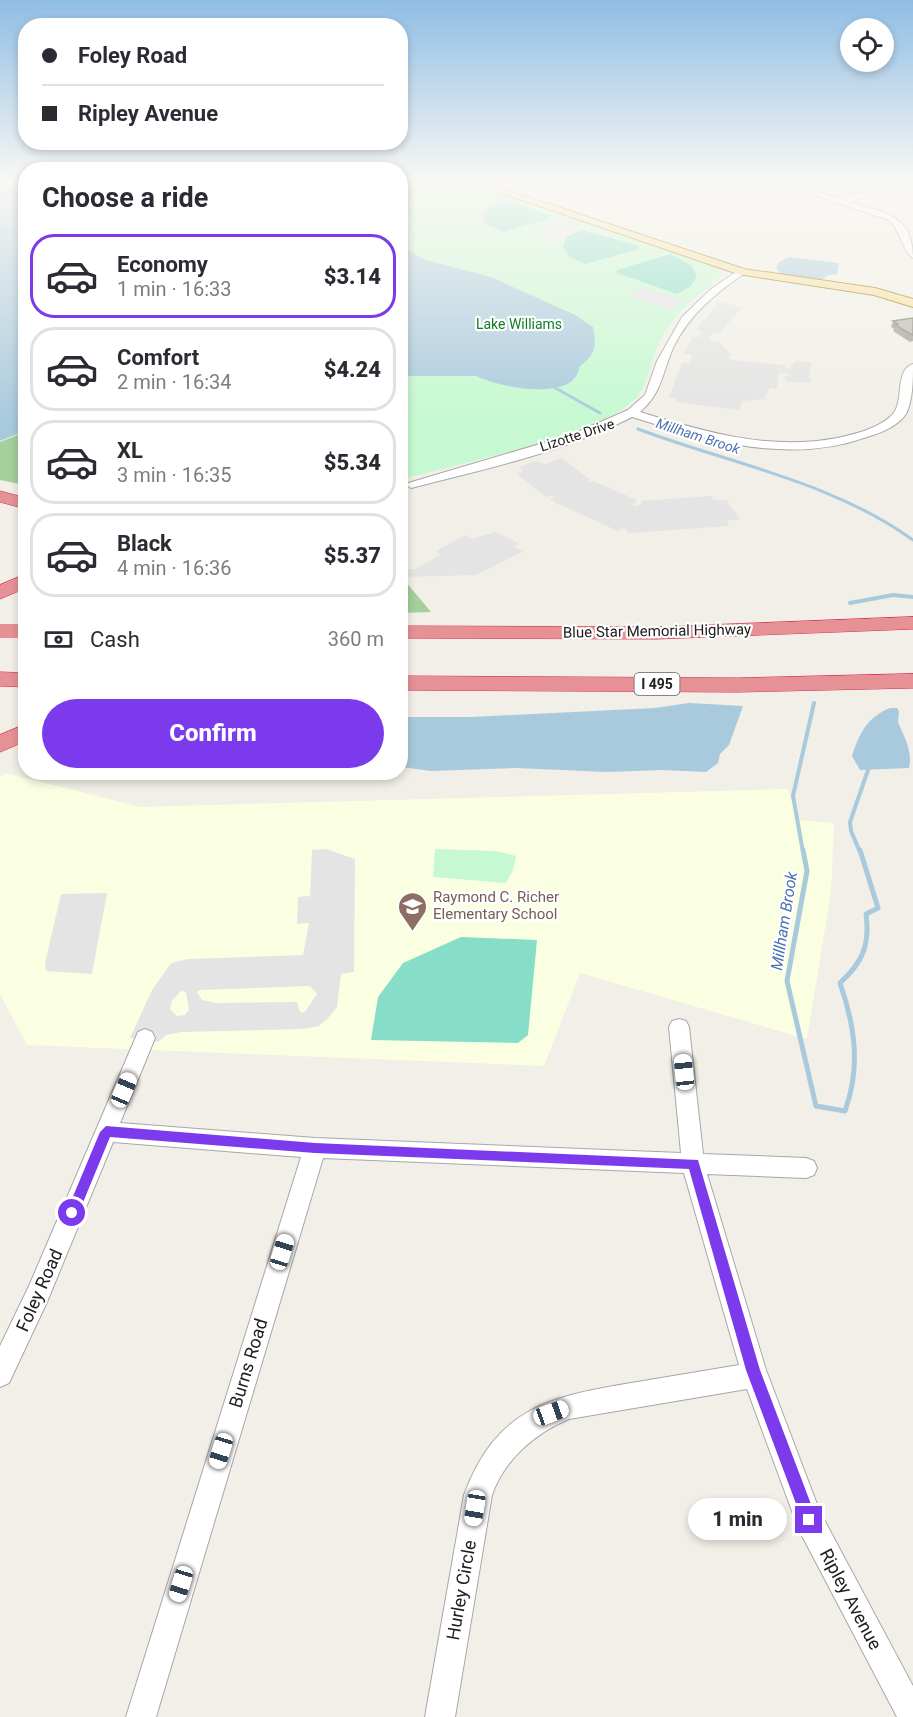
<!DOCTYPE html>
<html lang="en">
<head>
<meta charset="utf-8">
<style>
  :root { --surface:#fff; --page:#f7f7f7; --text:#2b2b33; --muted:#7c7c81; --line:#e1e1e2; --accent:#7c3aed }
  body { margin:0; font-family:Roboto,sans-serif; background:var(--page); color:var(--text); height:100vh; display:flex; flex-direction:column; font-size:22px; white-space:nowrap }
  * { box-sizing:border-box; margin:0 }
  p { font-size:20px; color:var(--muted) }
  .icon { flex:none; width:33px; height:33px; fill:none; stroke:currentColor; stroke-width:2; stroke-linecap:round; stroke-linejoin:round }
  .map { position:relative; flex:1; overflow:hidden }
  .panel { position:absolute; left:18px; top:162px; width:390px; height:618px; display:flex; flex-direction:column; background:var(--surface); border-radius:24px; box-shadow:0 3px 9px #0003 }
  .panel>* { flex:none }
  .banner { position:absolute; left:18px; top:18px; width:390px; height:132px; border-radius:24px; box-shadow:0 3px 9px #0003; display:grid; align-content:center; height:132px; padding:0 24px; background:var(--surface) }
  .tools { position:absolute; left:840px; top:18px; display:grid; gap:12px }
  .tools a { display:grid; place-items:center; width:54px; height:54px; border-radius:50%; background:var(--surface); box-shadow:0 3px 9px #0003; font-size:30px }
  .end { position:absolute; width:27px; height:27px; margin:-14px; border:8px solid #7c3aed; background:#fff; box-shadow:0 0 0 3px #fff }
  .from { border-radius:50% }
  .bubble { position:absolute; height:42px; border-radius:21px; background:var(--surface); box-shadow:0 3px 9px #0003; font-size:20px; font-weight:800; line-height:42px; text-align:center }
  .car { position:absolute; width:18px; height:36px; margin:-18px -9px; border-radius:8px; box-shadow:0 0 4px 2px #0007; background:linear-gradient(#fff 24%,#345 0 40%,#fff 0 76%,#345 0 86%,#fff 0) }
  .banner b { display:flex; align-items:center; gap:21px; height:57px; font-size:22px }
  .banner b+b { border-top:2px solid var(--line) }
  .banner i { width:15px; height:15px; background:var(--text) }
  ul { padding:0; list-style:none }
  li { display:flex; align-items:center; gap:18px; height:84px; margin:0 12px 9px; padding:0 12px; border:3px solid var(--line); border-radius:24px }
  li div { flex:1 }
  li b { display:block; font-size:22px }
  li em { font-style:normal; font-weight:800 }
  li.active { border-color:var(--accent) }
  li>.icon { width:54px; height:54px; stroke-width:1.5 }
  h2 { padding:0 24px; font-size:27px; line-height:72px }
  .pay { display:flex; align-items:center; gap:15px; height:66px; padding:0 24px; font-size:22px }
  .pay p { margin-inline-start:auto }
  .primary-button { display:flex; gap:12px; margin-top:auto; padding:12px 24px }
  .primary-button a { flex:1; height:69px; border-radius:36px; background:var(--accent); color:#fff; font-size:24px; font-weight:800; line-height:69px; text-align:center }
  .map>svg:first-child { display:block }
  .education { fill:#fbffe2 }
  .forest { fill:#a5cf9d }
  .park { fill:#c6f9d1 }
  .pitch { fill:#87dec8 }
  .parking { fill:#e4e4e4; fill-rule:evenodd }
  .water { fill:#a9cadd }
  .lines { fill:none; stroke-linecap:round; stroke-linejoin:round }
  .stream-far2 { stroke:#a9cadd; stroke-width:3 }
  .stream-far1 { stroke:#a9cadd; stroke-width:4 }
  .stream { stroke:#a9cadd; stroke-width:5 }
  .minor-casing { stroke:#a7a7a7; stroke-width:2 }
  .major-casing { stroke:#9a7c03; stroke-width:2 }
  .highway-casing { stroke:#d92a4f; stroke-width:1 }
  .minor { fill:#fff; fill-rule:evenodd }
  .major { fill:#fae0a2; fill-rule:evenodd }
  .highway { fill:#e69195; fill-rule:evenodd }
  .wall { fill:#a39e97 }
  .building { fill:#bdb8b0; stroke:#84817b; stroke-width:1.5 }
  .route { fill:#7c3aed }
  .labels { text-anchor:middle; dominant-baseline:central; stroke-width:4.5; stroke-linejoin:round; paint-order:stroke }
  .far-park-label { font-size:14px; fill:#0e7f26; stroke:#fff }
  .far-street-label { font-size:14px; fill:#202020; stroke:#fff }
  .far-water-label { font-size:14px; font-style:italic; fill:#4d71b0; stroke:#fff }
  .shield { fill:#fff; stroke:#636363; stroke-width:1.5 }
  .shield-label { font-size:14px; font-weight:bold; fill:#202020 }
  .street-label { font-size:15px; fill:#202020; stroke:#fff }
  .education-label { font-size:15px; fill:#785e54; stroke:#fff; text-anchor:start }
  .water-label { font-size:16px; font-style:italic; fill:#4d71b0; stroke:#fff }
  .near-street-label { font-size:18px; fill:#202020; stroke:#fff }
</style>
</head>
<body>
<div class="map">
<svg width="913" height="1717" viewBox="0 0 913 1717">
  <rect width="100%" height="100%" fill="#f1efe7"/>
  <!-- education -->
  <path class="education" d="M6 773 140 807 788 789 797 820 834 823 831 892 807 1039 580 973 544 1066 27 1045 0 994V777Z"/>
  <!-- forest -->
  <g class="forest">
    <path d="M25 432V485L0 480V442Z"/>
    <path d="M401 581H405L431 612 401 613Z"/>
  </g>
  <!-- park -->
  <g class="park">
    <path d="M400 179H456L720 269 723 273C702 294 678 308 663 335 652 354 650 381 636 398 605 433 453 465 403 479L400 478Z"/>
    <path d="M435 849 495 851 516 856 513 870 506 883 433 877Z"/>
  </g>
  <!-- pitch -->
  <g class="pitch">
    <path d="M505 200 549 215 550 218 504 232 486 224 483 215 490 205Z"/>
    <path d="M581 230 637 245 639 249 585 264 568 256 563 246 567 237Z"/>
    <path d="M670 254 692 266 697 276 691 286 677 294 617 273V270Z"/>
    <path d="M461 937 537 940 528 1035 518 1043 371 1040 378 997 403 963Z"/>
  </g>
  <!-- parking -->
  <g class="parking">
    <path d="M560 219 585 228 552 244 539 238V235L550 230 542 226Z"/>
    <path d="M643 288 684 300 672 310 629 295Z"/>
    <path d="M720 302 742 307 720 333 714 332 709 340 718 341 733 356 728 357 730 360 785 365V368L789 369 796 361 812 362 809 377 812 382H787L784 377 791 374 779 373 777 389 770 388 764 399 742 401 739 410 676 402 677 399 669 397 682 363H690L692 355 684 354 692 337H699L703 331 696 329Z"/>
    <path d="M562 458 590 480 585 483 593 481 637 500 633 506 642 505 641 501 711 496 714 500H726L740 520H727L729 526 629 533 624 528 618 531 550 500 556 495 546 497 516 473 523 471 519 467 536 461 545 464Z"/>
    <path d="M496 532 519 543 514 547 523 551 476 575 401 577V570L415 569 441 555 436 551 465 535 472 539Z"/>
    <path d="M326 849 355 859 354 972 341 974 337 1007 328 1018 319 1026 303 1029 181 1032 166 1035 158 1042 130 1038 152 990 171 963 188 959 303 955 309 923 297 924 298 897 310 896 312 850ZM310 986 317 994 304 1013 300 1012 297 1002 216 1003 202 1000 197 992 200 990ZM181 991 186 992 189 1010 185 1015 177 1016 170 1009 172 1001Z"/>
    <path d="M107 893 92 974 46 971 45 963 61 894Z"/>
  </g>
  <!-- water -->
  <g class="water">
    <path d="M0 179H26L25 431 0 441Z"/>
    <path d="M400 246 426 260 491 277 575 315 593 327C597 347 595 355 579 367 576 403 497 387 476 376H401Z"/>
    <path d="M789 257 839 263 837 274 828 275 822 280 780 274 776 267 779 262Z"/>
    <path d="M689 703 743 706 729 745 720 754 718 763 706 772 662 770 607 772 516 768 431 771 401 767V717H471L655 708Z"/>
    <path d="M890 708H897L899 711 898 722C904 737 913 751 909 768L860 770 852 756C859 734 867 717 890 708Z"/>
  </g>
  <g class="lines">
    <!-- stream-far2 -->
    <g class="stream-far2">
      <path d="M550 385 600 413"/>
      <path d="M638 429C731 464 831 481 913 540"/>
    </g>
    <!-- stream-far1 -->
    <g class="stream-far1">
      <path d="M850 603 893 595 913 597"/>
      <path d="M803 852 793 796 814 703"/>
      <path d="M860 852 851 831 850 822 868 770"/>
    </g>
    <!-- stream -->
    <path class="stream" d="M803 850 807 871 787 981 816 1106 845 1111C861 1067 855 1027 840 983 863 962 870 945 866 914L878 908 860 850"/>
    <defs>
      <g id="minor">
        <path d="M765 179H776L841 199 903 179H913L850 202C884 213 913 214 913 258 903 252 900 230 889 220Z"/>
        <path d="M742 268 747 271 745 273C716 293 690 314 674 346 662 372 663 392 640 412 705 432 769 451 837 438 855 434 877 429 891 416 906 403 893 371 913 364 913 379 913 400 906 414 898 426 881 433 867 437 788 465 709 441 632 417 564 452 486 469 411 488L405 484 570 435 628 410 645 395 657 361 682 317 711 289Z"/>
        <path d="M679 1019 686 1021 689 1027 703 1154 806 1158 814 1161 817 1168 814 1175 806 1178 707 1174 766 1370 820 1512 913 1686V1717H897L799 1530 747 1389 569 1419C535 1433 504 1460 492 1495L455 1717H425L464 1495C496 1409 547 1397 631 1383 667 1377 703 1371 739 1365L684 1173 323 1158 156 1717H126L301 1157 113 1142 47 1302 9 1383 0 1387V1346L29 1286 138 1032 145 1029 152 1032 155 1038 120 1123 315 1138 681 1153 669 1027 672 1021Z"/>
      </g>
      <path id="major" d="M460 179H474L744 269 875 288 913 299V307L874 295 738 274Z"/>
      <g id="highway">
        <path d="M0 491 26 498V509L0 502Z"/>
        <path d="M26 574V588L0 599V585Z"/>
        <path d="M913 617V629L656 639 400 638V626L656 627Z"/>
        <rect x="0" y="625" width="26" height="12"/>
        <path d="M0 672 26 673V687L0 686Z"/>
        <path d="M913 674V688L737 692 400 690V676L737 678Z"/>
        <path d="M26 724V741L0 752V735Z"/>
      </g>
    </defs>
    <!-- minor casing -->
    <use href="#minor" class="minor-casing"/>
    <!-- major casing -->
    <use href="#major" class="major-casing"/>
    <!-- highway casing -->
    <use href="#highway" class="highway-casing"/>
    <!-- minor -->
    <use href="#minor" class="minor"/>
    <!-- major -->
    <use href="#major" class="major"/>
    <!-- highway -->
    <use href="#highway" class="highway"/>
  </g>
  <!-- wall -->
  <path class="wall" d="M913 318V341L910 342 893 331 894 329 891 327 893 321Z"/>
  <!-- building -->
  <path class="building" d="M913 318V335H912L895 325 898 324 893 321Z"/>
  <!-- sky -->
  <linearGradient id="sky" x2="0" y2="1"><stop stop-color="#8fbde4"/><stop offset="0.43" stop-color="#f9f8f4"/><stop offset="1" stop-color="#f9f8f4" stop-opacity="0"/></linearGradient>
  <rect width="913" height="419" fill="url(#sky)"/>
  <!-- route -->
  <path class="route" d="M106 1126 315 1143 698 1160 760 1370 817 1520 815 1525 809 1527 804 1525 746 1370 689 1169 315 1153 110 1137 77 1217H68L66 1213 100 1132Z"/>
  <!-- icons -->
  <defs>
    <symbol id="school-pin" viewBox="-11 -11 22 30"><path d="M0 17L-7.5 6A9.5 9.5 0 1 1 7.5 6Z" fill="#8d6e63" stroke="#fff"/><path d="M0-5L7-2L0 1L-7-2ZM-4 1L0 2.5L4 1V4Q0 6-4 4Z" fill="#fff"/></symbol>
  </defs>
  <g fill-rule="evenodd">
    <use href="#school-pin" x="396" y="890" width="33" height="45"/>
  </g>
  <g class="labels">
    <!-- far-park labels -->
    <g class="far-park-label">
      <text x="519" y="324">Lake Williams</text>
    </g>
    <!-- far-street labels -->
    <g class="far-street-label">
      <text transform="translate(577 435) rotate(-18)">Lizotte Drive</text>
    </g>
    <!-- far-water labels -->
    <g class="far-water-label">
      <text transform="translate(698 436) rotate(18)">Millham Brook</text>
    </g>
    <!-- shield labels -->
    <rect class="shield" x="634.5" y="673" width="45" height="22" rx="4.5"/>
    <g class="shield-label">
      <text x="657" y="684">I 495</text>
    </g>
    <!-- street labels -->
    <g class="street-label">
      <text transform="translate(657 631) rotate(-1)">Blue Star Memorial Highway</text>
    </g>
    <!-- education labels -->
    <g class="education-label">
      <text x="433" y="897">Raymond C. Richer<tspan x="433" dy="17">Elementary School</tspan></text>
    </g>
    <!-- water labels -->
    <g class="water-label">
      <text transform="translate(784 921) rotate(-81)">Millham Brook</text>
    </g>
    <!-- near-street labels -->
    <g class="near-street-label">
      <text transform="translate(39 1290) rotate(-66)">Foley Road</text>
      <text transform="translate(248 1363) rotate(-73)">Burns Road</text>
      <text transform="translate(461 1590) rotate(-80)">Hurley Circle</text>
      <text transform="translate(851 1599) rotate(62)">Ripley Avenue</text>
    </g>
  </g>
</svg>
<div class="tools">
<a><svg class="icon" aria-label="locate" viewBox="0 0 24 24"><circle cx="12" cy="12" r="6"/><path d="M12 2v4M12 18v4M2 12h4M18 12h4"/></svg></a>
</div>
<i class="end from" style="left:72px;top:1213px"></i>
<i class="end" style="left:809px;top:1520px"></i>
<div class="bubble" style="left:688px;top:1498px;width:99px">1 min</div>
<i class="car" style="left:684px;top:1072px;rotate:354deg"></i>
<i class="car" style="left:124px;top:1090px;rotate:23deg"></i>
<i class="car" style="left:282px;top:1252px;rotate:17deg"></i>
<i class="car" style="left:551px;top:1413px;rotate:70deg"></i>
<i class="car" style="left:221px;top:1451px;rotate:197deg"></i>
<i class="car" style="left:475px;top:1508px;rotate:189deg"></i>
<i class="car" style="left:181px;top:1584px;rotate:197deg"></i>
<div class="banner">
<b><i class="from"></i>Foley Road</b>
<b><i></i>Ripley Avenue</b>
</div>
<section class="panel">
<h2>Choose a ride</h2>
<ul>
<li class="active"><svg class="icon" aria-label="car" viewBox="0 0 24 24"><path d="M5 17H2v-5l4-1 3-4h7l3 4 3 1v5h-3M9 17h6M6 11h13"/><circle cx="7" cy="17" r="2"/><circle cx="17" cy="17" r="2"/></svg><div><b>Economy</b><p>1 min · 16:33</p></div><em>$3.14</em></li>
<li><svg class="icon" aria-label="car" viewBox="0 0 24 24"><path d="M5 17H2v-5l4-1 3-4h7l3 4 3 1v5h-3M9 17h6M6 11h13"/><circle cx="7" cy="17" r="2"/><circle cx="17" cy="17" r="2"/></svg><div><b>Comfort</b><p>2 min · 16:34</p></div><em>$4.24</em></li>
<li><svg class="icon" aria-label="car" viewBox="0 0 24 24"><path d="M5 17H2v-5l4-1 3-4h7l3 4 3 1v5h-3M9 17h6M6 11h13"/><circle cx="7" cy="17" r="2"/><circle cx="17" cy="17" r="2"/></svg><div><b>XL</b><p>3 min · 16:35</p></div><em>$5.34</em></li>
<li><svg class="icon" aria-label="car" viewBox="0 0 24 24"><path d="M5 17H2v-5l4-1 3-4h7l3 4 3 1v5h-3M9 17h6M6 11h13"/><circle cx="7" cy="17" r="2"/><circle cx="17" cy="17" r="2"/></svg><div><b>Black</b><p>4 min · 16:36</p></div><em>$5.37</em></li>
</ul>
<div class="pay"><svg class="icon" aria-label="cash" viewBox="0 0 24 24"><path d="M3 7h18v10H3z"/><circle cx="12" cy="12" r="2"/></svg>Cash<p>360 m</p></div>
<div class="primary-button"><a>Confirm</a></div>
</section>
</div>
</body>
</html>
